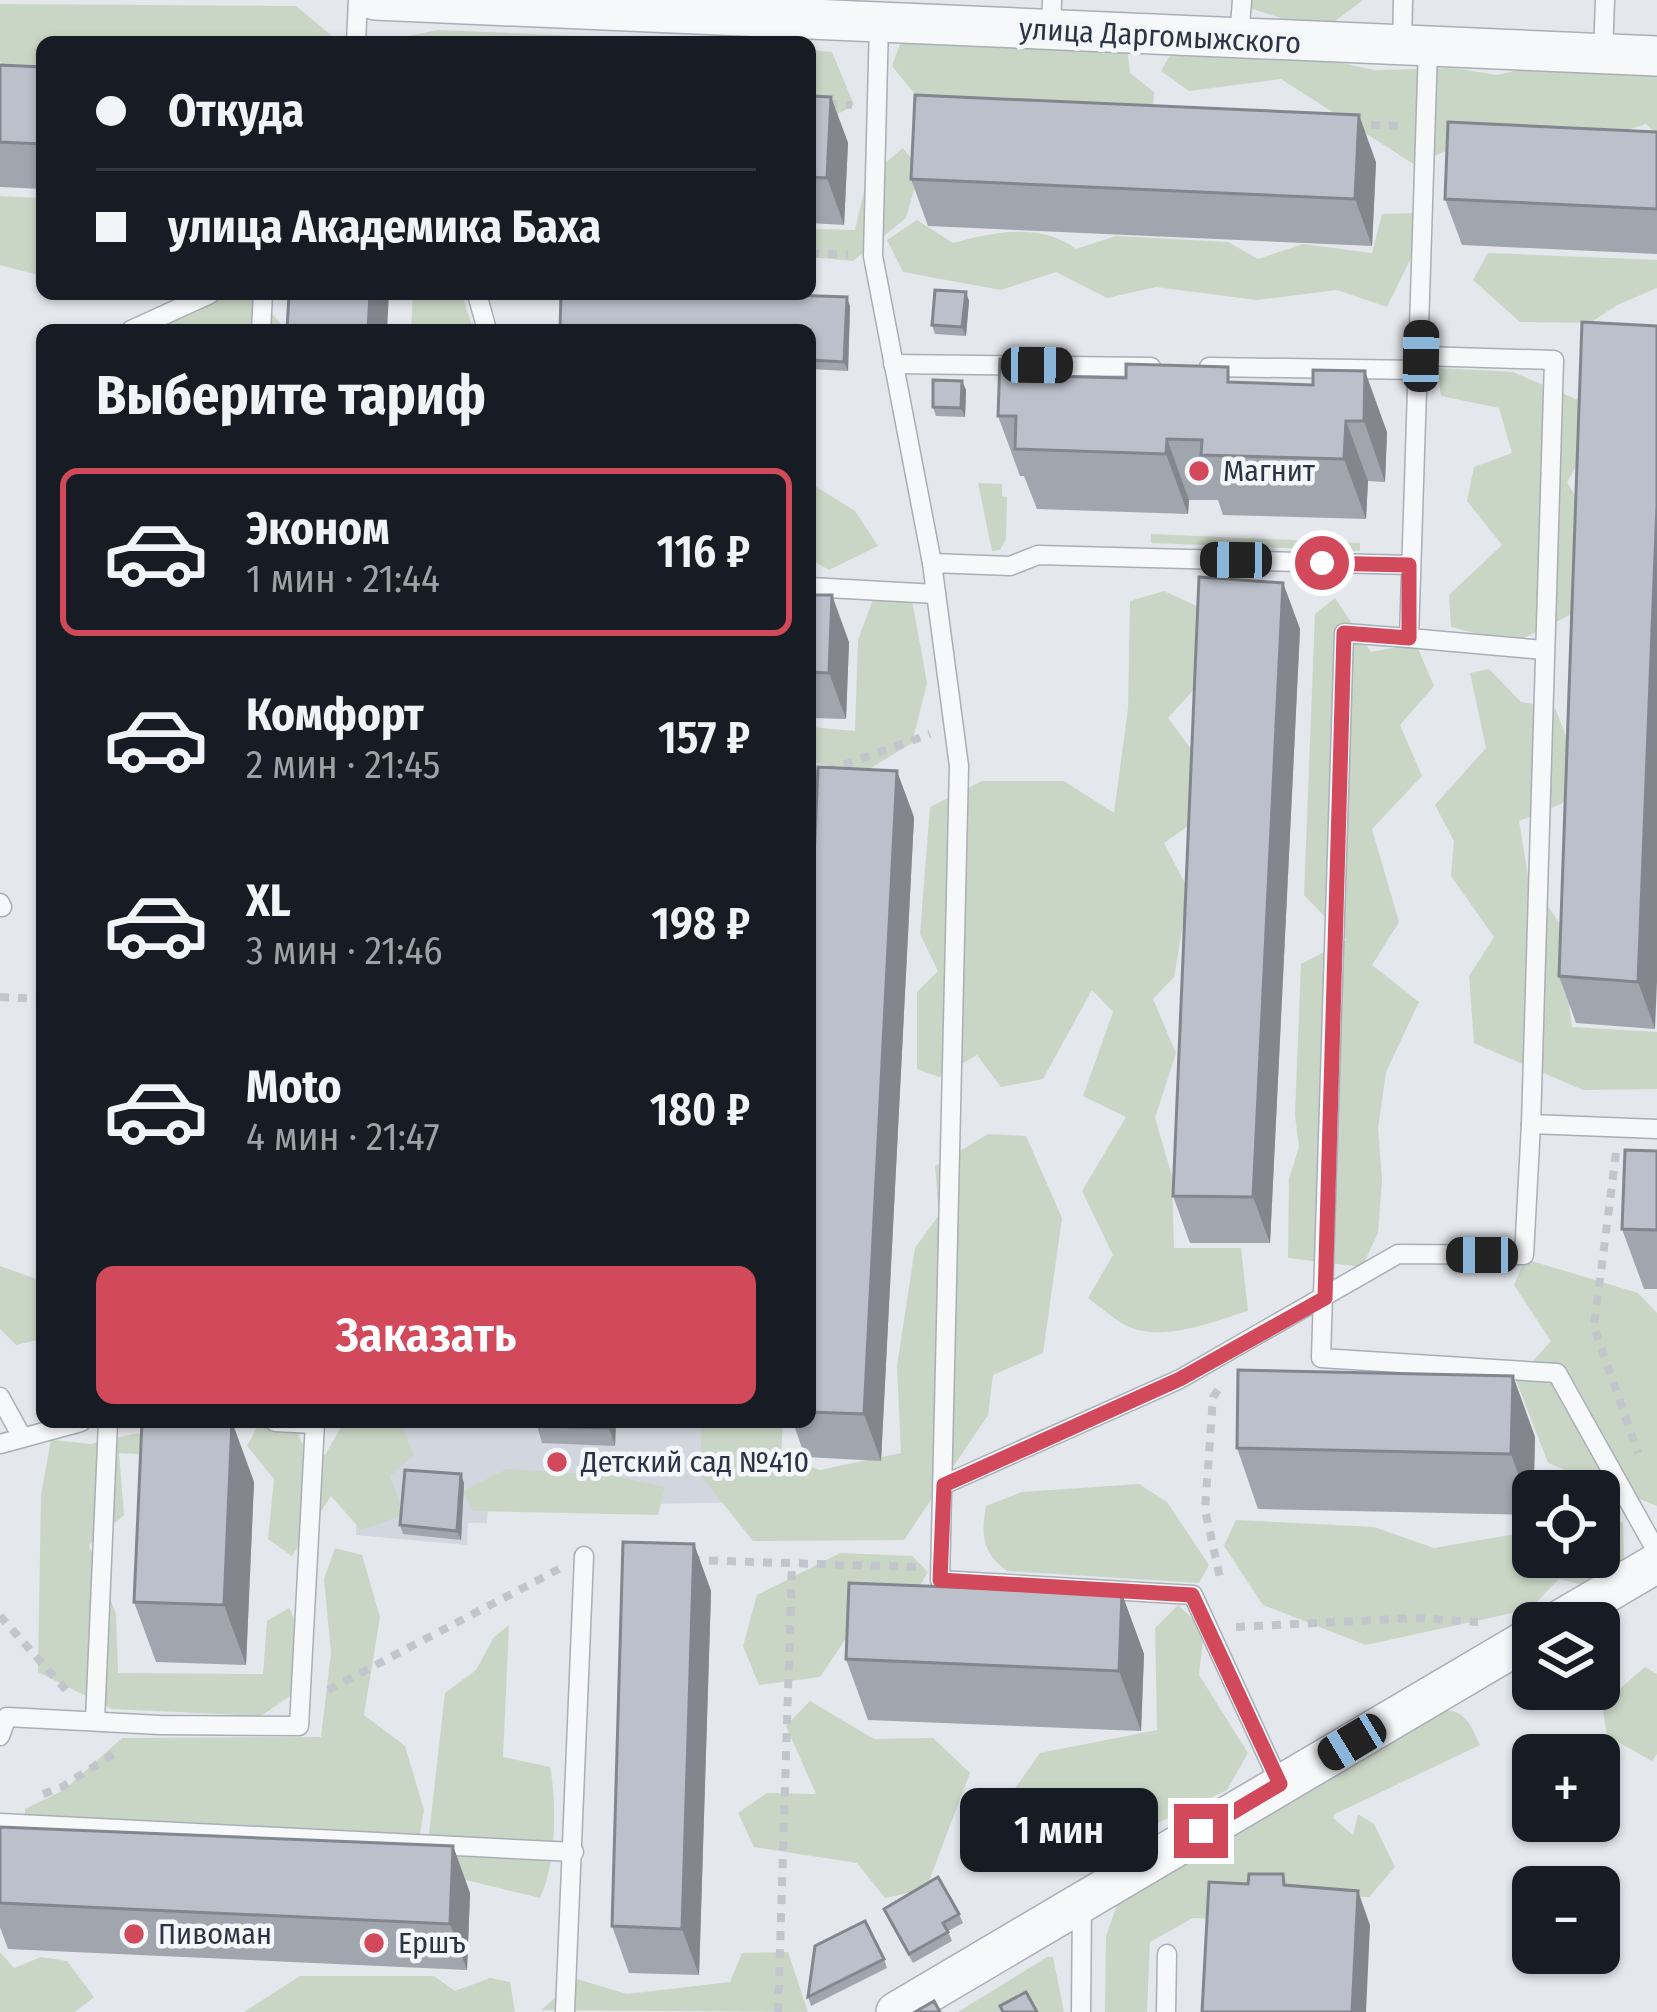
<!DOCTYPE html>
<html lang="ru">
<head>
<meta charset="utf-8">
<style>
  :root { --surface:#171b24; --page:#242831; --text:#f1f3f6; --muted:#9ea1a6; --line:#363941; --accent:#d1495b }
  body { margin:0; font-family:"Fira Sans Condensed",sans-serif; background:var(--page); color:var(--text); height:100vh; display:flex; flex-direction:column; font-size:45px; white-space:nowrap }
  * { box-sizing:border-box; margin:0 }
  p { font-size:39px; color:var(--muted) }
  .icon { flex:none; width:66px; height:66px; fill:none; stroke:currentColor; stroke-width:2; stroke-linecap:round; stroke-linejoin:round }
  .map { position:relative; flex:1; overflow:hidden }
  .panel { position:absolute; left:36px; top:324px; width:780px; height:1104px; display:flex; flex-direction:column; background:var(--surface); border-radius:18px; box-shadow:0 3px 9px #0004 }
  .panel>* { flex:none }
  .top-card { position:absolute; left:36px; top:36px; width:780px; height:264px; border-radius:18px; box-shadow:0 3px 9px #0004; display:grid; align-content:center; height:264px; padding:0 60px; background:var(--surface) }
  .buttons { position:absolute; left:1512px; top:1470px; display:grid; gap:24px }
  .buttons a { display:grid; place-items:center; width:108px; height:108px; border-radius:18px; background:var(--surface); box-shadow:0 3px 9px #0004; font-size:60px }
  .end { position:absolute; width:54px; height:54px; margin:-27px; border:15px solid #d1495b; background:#fff; box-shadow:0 0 0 6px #fff }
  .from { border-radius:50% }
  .bubble { position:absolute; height:84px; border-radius:18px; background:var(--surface); box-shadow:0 3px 9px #0004; font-size:39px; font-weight:600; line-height:84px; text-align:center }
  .car { position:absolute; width:36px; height:72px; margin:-36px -18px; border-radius:15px; box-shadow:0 0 9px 3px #0007; background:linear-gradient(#222 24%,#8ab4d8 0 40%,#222 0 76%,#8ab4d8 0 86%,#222 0) }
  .top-card b { display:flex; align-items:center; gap:42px; height:114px; font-size:45px }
  .top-card b+b { border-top:3px solid var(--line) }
  .top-card i { width:30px; height:30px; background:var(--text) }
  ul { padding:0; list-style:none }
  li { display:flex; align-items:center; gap:36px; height:168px; margin:0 24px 18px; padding:0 36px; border:6px solid transparent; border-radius:18px }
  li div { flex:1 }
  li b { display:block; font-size:45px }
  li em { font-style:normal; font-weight:600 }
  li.on { border-color:var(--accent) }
  li>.icon { width:108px; height:108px; stroke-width:1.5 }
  h2 { padding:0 60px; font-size:54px; line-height:144px }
  .primary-button { display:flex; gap:24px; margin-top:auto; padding:24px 60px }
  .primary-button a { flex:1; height:138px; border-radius:18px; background:var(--accent); color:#fff; font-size:48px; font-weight:600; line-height:138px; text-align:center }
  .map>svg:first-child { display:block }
  .built { fill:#d2d6de }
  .green { fill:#c9d6c5 }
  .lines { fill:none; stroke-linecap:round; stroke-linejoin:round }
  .lane-casing { stroke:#a9aeb7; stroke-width:21 }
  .street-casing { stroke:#a9aeb7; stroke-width:42 }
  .path { stroke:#c2c5cb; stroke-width:8; stroke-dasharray:9 9; stroke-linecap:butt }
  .lane { stroke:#f7f8fa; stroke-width:18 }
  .street { stroke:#f7f8fa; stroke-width:39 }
  .wall { fill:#a1a5ae }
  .shaded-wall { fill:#83868d }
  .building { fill:#bbc0ca; stroke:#83868d; stroke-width:3 }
  .route { stroke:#d1495b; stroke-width:15 }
  .poi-dot { fill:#d1495b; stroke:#f4f6f9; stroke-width:4.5 }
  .labels { text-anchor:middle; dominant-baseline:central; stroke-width:9; stroke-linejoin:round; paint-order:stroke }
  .street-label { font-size:30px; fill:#2b3445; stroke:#f4f6f9 }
  .poi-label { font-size:30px; fill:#2b3445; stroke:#f4f6f9; text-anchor:start }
</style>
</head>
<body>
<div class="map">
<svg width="1657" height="2012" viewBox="0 0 1657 2012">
  <rect width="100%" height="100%" fill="#e4e7ec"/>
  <!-- built -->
  <path class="built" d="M361 1422H756L754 1502 488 1507 487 1523H468L467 1545 356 1535Z"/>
  <!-- green -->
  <g class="green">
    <path d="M1240 0H1363L1322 31 1240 5Z"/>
    <path d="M0 4 296 6 338 41 42 42V81L15 80 0 61Z"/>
    <path d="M438 30 679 40 687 42H379Z"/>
    <path d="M902 39 1127 46 1130 73 1154 92 1152 118 931 114 892 66Z"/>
    <path d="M810 50 832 52 854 105 827 120 810 116Z"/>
    <path d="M1171 53 1315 57 1374 70 1454 68 1497 75 1549 63 1657 67V134L1646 124 1599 139 1487 132 1415 165 1281 79 1189 91 1161 71Z"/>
    <path d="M903 148 920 169 906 218 853 261 810 257V229L855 230 867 178Z"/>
    <path d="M0 196 42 198V276L0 265Z"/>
    <path d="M1413 213V254L1387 307 1337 290 1257 300 1156 287 1107 298 1056 272 1001 290 903 272 887 240 917 220 953 243C993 232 1041 222 1076 249L1116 236 1228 242 1258 259 1303 244 1372 253 1382 214Z"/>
    <path d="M1488 253 1657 260V288L1617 305 1590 323 1520 322 1473 280Z"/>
    <path d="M225 294 262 302 286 330H155Z"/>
    <path d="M413 294H462L473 330H411Z"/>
    <path d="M1437 368 1513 372 1592 406 1583 455 1567 482 1591 522 1574 613 1514 643 1451 627 1449 595 1502 545 1467 501 1474 467 1512 453 1499 408 1441 396Z"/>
    <path d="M810 483 855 511 878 546 829 570 810 559Z"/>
    <path d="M978 483 1002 484V496L1007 497 1006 539 1000 550 992 551Z"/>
    <path d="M1151 534 1360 543V551L1151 543Z"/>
    <path d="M1164 591 1201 608 1207 675 1168 718 1200 761 1195 821 1164 843 1189 891 1174 977 1153 999 1176 1053 1155 1118 1172 1176 1174 1248H1241L1248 1311C1214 1321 1163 1343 1127 1326 1114 1319 1100 1307 1088 1298L1113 1255 1082 1191 1126 1117 1083 1096 1113 1012 1092 990 1043 1079 1001 1087 977 1055 939 1077 917 1069V992L938 971 920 934 930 807 982 781H1064L1114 813 1128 709 1130 601Z"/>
    <path d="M1335 598 1371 652 1416 644 1434 686 1400 725 1422 776 1372 829 1399 922 1372 965 1419 1002 1386 1072 1378 1128 1382 1180 1378 1233 1362 1267 1288 1258 1289 1179 1299 1147 1295 1115 1301 964 1347 940 1304 895 1315 614Z"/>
    <path d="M873 599 912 600 927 683 912 743 859 775 810 761V727L855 731 858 640Z"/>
    <path d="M1489 669 1521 702 1555 708 1578 767 1563 803 1519 821 1528 876 1559 923 1572 1027 1657 1032V1089L1583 1090 1474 1043 1469 976 1494 937 1451 876 1454 841 1435 805 1486 748 1470 673Z"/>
    <path d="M988 1134 1026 1136 1062 1218 1043 1353 993 1375 988 1415 904 1540 753 1541 701 1476V1422H783L781 1456 820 1470 901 1453 897 1366 915 1248 939 1215 935 1166Z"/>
    <path d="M1525 1259 1638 1293 1657 1313V1506L1548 1463 1516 1380 1551 1341 1514 1285Z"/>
    <path d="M0 1266 42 1281V1339L16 1345 0 1329Z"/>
    <path d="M260 1422H296L301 1442 325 1455 344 1422H400L414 1455 390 1476 404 1515 361 1530 331 1496 292 1556 268 1539 274 1479 247 1446Z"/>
    <path d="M189 1431 188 1457 119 1453 124 1515 89 1545 116 1614 118 1673 263 1674 267 1621 289 1608 302 1635 293 1694 261 1716 112 1709 38 1672 41 1494 51 1440 91 1444 133 1434Z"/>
    <path d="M507 1469 610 1475 665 1487 658 1515 473 1511 463 1491Z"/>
    <path d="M1139 1484 1167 1502 1209 1565 1199 1583 1007 1571C982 1553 981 1535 986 1506L1022 1492Z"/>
    <path d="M1599 1510 1623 1523 1624 1560 1587 1586 1559 1579 1530 1609 1366 1645 1263 1605 1224 1546 1236 1520 1374 1527 1434 1548 1533 1531V1557H1599Z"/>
    <path d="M335 1548 362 1555 380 1617 364 1715 405 1746 424 1810 416 1856 24 1852 25 1809 64 1790 122 1738 321 1737 331 1653 324 1579Z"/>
    <path d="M840 1553 912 1556 928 1572 903 1614 851 1631 820 1677 759 1685 743 1646 757 1595Z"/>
    <path d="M1178 1605 1204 1630 1199 1675 1248 1753 1227 1790 1055 1872 987 1828 1040 1753 1157 1730 1155 1628Z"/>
    <path d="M509 1625 503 1757 550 1767C557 1803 556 1865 540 1898L425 1870 445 1693 476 1670 494 1637Z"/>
    <path d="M1645 1667 1657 1674V1754L1652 1761 1607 1736 1602 1704Z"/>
    <path d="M810 1701 874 1739 933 1738 970 1773 926 1889 885 1898 857 1863 754 1847 738 1813 767 1793 816 1794 786 1726Z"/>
    <path d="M1443 1710C1466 1710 1471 1726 1480 1745L1335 1814 1333 1818 1353 1835 1358 1814 1374 1824 1395 1867 1369 1897H1303L1216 1919 1193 1918 1150 1942 1147 2012H1105L1106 1936 1118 1902Z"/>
    <path d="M0 1952 14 1968 41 1957 67 1961 94 1997 75 2012H0Z"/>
    <path d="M788 1952 808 2012 541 2010 577 1979 627 1994 730 1982 742 1953Z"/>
    <path d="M1047 1957H1053L1064 2012H958Z"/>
    <path d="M300 1976H434L455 1991 490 1978 510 1982 515 2012H244Z"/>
  </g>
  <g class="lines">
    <defs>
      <g id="lane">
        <path d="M879 23 873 256 932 563 959 766 940 1580 1193 1595 1280 1784"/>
        <path d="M1051 31 1052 0"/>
        <path d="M1239 39 1242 0"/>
        <path d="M356 42 358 0"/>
        <path d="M1402 47 1403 0"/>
        <path d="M1428 48 1409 638 1544 650"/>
        <path d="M1603 54 1605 0"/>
        <path d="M477 294 487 330"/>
        <path d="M131 330 210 294"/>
        <path d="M261 330 263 294"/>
        <path d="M1421 356 1554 360 1531 1124 1657 1129"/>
        <path d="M893 364 1151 367"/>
        <path d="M1209 367 1420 370"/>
        <path d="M932 563 1010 566 1038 555 1409 565"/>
        <path d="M810 587 936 594"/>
        <path d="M1409 638 1344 633 1321 1358 1557 1373 1657 1552"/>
        <path d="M0 903 2 907"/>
        <path d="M0 1397 22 1437"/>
        <path d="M275 1422 315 1424"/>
        <path d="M0 1444 81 1422"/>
        <path d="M943 1485 1180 1379 1398 1254 1524 1255 1531 1124"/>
        <path d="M95 1721 108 1422"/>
        <path d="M0 1736 7 1717 160 1725 299 1726 315 1422"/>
        <path d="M0 1823 574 1852"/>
        <path d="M565 2012 584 1556"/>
        <path d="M1081 2012 1082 1903"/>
        <path d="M1166 2012 1167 1954"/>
      </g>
      <g id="street">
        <path d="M375 0 1657 56"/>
        <path d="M1555 1623 1657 1563"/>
        <path d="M896 2012 1533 1636"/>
      </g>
    </defs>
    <!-- lane casing -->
    <use href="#lane" class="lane-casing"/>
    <!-- street casing -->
    <use href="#street" class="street-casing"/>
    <!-- path -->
    <g class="path">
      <path d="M810 103 852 105"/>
      <path d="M1353 124 1398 126"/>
      <path d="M810 253 848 255"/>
      <path d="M810 777 930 734"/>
      <path d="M0 997 42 999"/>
      <path d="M1616 1153 1594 1327 1638 1453"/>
      <path d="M1218 1390 1213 1397 1205 1510 1221 1582"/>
      <path d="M691 1560 916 1567"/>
      <path d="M0 1616 67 1691"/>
      <path d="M1236 1627 1417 1618 1478 1622"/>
      <path d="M328 1690 559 1569"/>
      <path d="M43 1794 62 1787 118 1751"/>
      <path d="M778 2012 792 1564"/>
    </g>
    <!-- lane -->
    <use href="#lane" class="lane"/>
    <!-- street -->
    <use href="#street" class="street"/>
  </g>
  <!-- wall -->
  <g class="wall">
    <path d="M0 65 42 67V189L0 187Z"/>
    <path d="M810 96 831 97 848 143 844 225 810 223Z"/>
    <path d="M1657 132V254L1462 245 1445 199Z"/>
    <path d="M1376 162 1372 246 928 226 911 179Z"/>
    <path d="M966 292 969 301 966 336 935 334 932 325Z"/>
    <path d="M850 306 848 371 810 369V330H560Z"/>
    <path d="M1657 326 1655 1029 1576 1023 1559 976Z"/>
    <path d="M1050 376 1313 385 1387 432 1385 482 1368 481 1366 519 1223 515 1218 500H1189L1188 514 1037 509 1024 476H1020L998 416Z"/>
    <path d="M962 381 966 390 965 417 936 416 933 407Z"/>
    <path d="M1283 583 1300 629 1270 1243H1190L1173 1196Z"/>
    <path d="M810 595 849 642 846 719 810 718Z"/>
    <path d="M914 817 881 1461 805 1457 793 1422H810V949Z"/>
    <path d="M1657 1151V1289H1644L1622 1229Z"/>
    <path d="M1513 1376 1535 1437 1533 1515 1258 1509 1237 1448Z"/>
    <path d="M232 1422 254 1482 246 1665 156 1662 134 1602Z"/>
    <path d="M536 1422H616L615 1446 542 1443Z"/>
    <path d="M464 1483 461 1540 403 1534 400 1525Z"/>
    <path d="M694 1544 711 1591 699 1975 629 1973 612 1926Z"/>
    <path d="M1122 1594 1144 1654 1141 1731 868 1720 846 1659Z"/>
    <path d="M0 1827 453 1846 470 1893 467 1970 8 1949 0 1927Z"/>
    <path d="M884 1909 959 1914 963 1923 948 1931 952 1941 913 1963Z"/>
    <path d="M884 1959 887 1968 811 2006 808 1997Z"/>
  </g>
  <!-- shaded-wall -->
  <g class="shaded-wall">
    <path d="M831 97 848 143 844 225 827 178Z"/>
    <path d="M1359 115 1376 162 1372 246 1355 199Z"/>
    <path d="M966 292 969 301 966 336 962 327Z"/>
    <path d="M370 294H389L387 330H368Z"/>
    <path d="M847 297 850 306 848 371 844 362Z"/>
    <path d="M1365 371 1387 432 1385 482 1364 421Z"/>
    <path d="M962 381 966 390 965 417 961 408Z"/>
    <path d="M1346 421 1368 481 1366 519 1344 459Z"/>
    <path d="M1167 439 1189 500 1188 514 1166 454Z"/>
    <path d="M1657 505V981L1655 1029 1638 982Z"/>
    <path d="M1283 583 1300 629 1270 1243 1253 1197Z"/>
    <path d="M832 595 849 642 846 719 829 673Z"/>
    <path d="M897 771 914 817 881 1461 864 1414Z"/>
    <path d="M1513 1376 1535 1437 1533 1515 1511 1454Z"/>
    <path d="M232 1422 254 1482 246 1665 224 1605Z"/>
    <path d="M609 1422H616L615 1446 609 1428Z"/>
    <path d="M461 1474 464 1483 461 1540 457 1531Z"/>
    <path d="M694 1544 711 1591 699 1975 682 1929Z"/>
    <path d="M1122 1594 1144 1654 1141 1731 1119 1671Z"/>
    <path d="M453 1846 470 1893 467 1970 450 1924Z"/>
    <path d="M1358 1891 1370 1925 1366 2012H1352Z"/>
  </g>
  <!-- building -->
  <g class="building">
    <path d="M0 65 42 67V144L0 142Z"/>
    <path d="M915 95 1359 115 1355 199 911 179Z"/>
    <path d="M810 96 831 97 827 178 810 177Z"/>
    <path d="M1448 122 1657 132V209L1445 199Z"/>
    <path d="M935 290 966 292 962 327 932 325Z"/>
    <path d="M289 294H370L368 330H287Z"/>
    <path d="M561 294H762L847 297 844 362 810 360V330L773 328V330H560Z"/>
    <path d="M1582 322 1657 326V505L1638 982 1559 976Z"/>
    <path d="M1000 359 1044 360 1043 376 1126 378V364L1228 367V382L1313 385V370L1365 371 1364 421H1346L1344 459 1201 455 1202 440 1167 439 1166 454 1015 449 1016 416H998Z"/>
    <path d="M933 380 962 381 961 408 933 407Z"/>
    <path d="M1199 577 1283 583 1253 1197 1173 1196Z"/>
    <path d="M810 595H832L829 673 810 672Z"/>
    <path d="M818 767 897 771 864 1414 810 1412V949Z"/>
    <path d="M1625 1150 1657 1151V1230L1622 1229Z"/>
    <path d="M1238 1370 1513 1376 1511 1454 1237 1448Z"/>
    <path d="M142 1422H232L224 1605 134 1602Z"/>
    <path d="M536 1422H609V1428L536 1426Z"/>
    <path d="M405 1470 461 1474 457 1531 400 1525Z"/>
    <path d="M623 1542 694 1544 682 1929 612 1926Z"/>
    <path d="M849 1583 1122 1594 1119 1671 846 1659Z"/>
    <path d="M0 1827 453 1846 450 1924 0 1903Z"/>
    <path d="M1249 1874H1283L1284 1885 1358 1891 1352 2012H1202L1209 1882 1248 1884Z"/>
    <path d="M938 1877 959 1914 943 1923 948 1932 909 1954 884 1909Z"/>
    <path d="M865 1921 884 1959 808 1997 815 1946Z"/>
    <path d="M1026 1992 1037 2012H1003L1000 2006Z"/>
    <path d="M934 2001 940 2012H915Z"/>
  </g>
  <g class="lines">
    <!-- route -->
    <path class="route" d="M1201 1831 1280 1784 1192 1595 940 1580 944 1485 1180 1379 1325 1298 1344 633 1409 638V565L1322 563"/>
  </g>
  <!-- markers -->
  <g class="poi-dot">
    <circle cx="1199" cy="471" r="12"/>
    <circle cx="557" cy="1462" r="12"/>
    <circle cx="134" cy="1934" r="12"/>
    <circle cx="374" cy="1943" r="12"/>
  </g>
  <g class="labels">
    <!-- street labels -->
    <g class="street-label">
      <text transform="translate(1160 36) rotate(3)">улица Даргомыжского</text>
    </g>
    <!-- poi labels -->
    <g class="poi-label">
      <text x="1223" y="471">Магнит</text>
      <text x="581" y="1462">Детский сад №410</text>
      <text x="158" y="1934">Пивоман</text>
      <text x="398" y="1943">Ершъ</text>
    </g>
  </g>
</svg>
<div class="buttons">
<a><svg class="icon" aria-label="locate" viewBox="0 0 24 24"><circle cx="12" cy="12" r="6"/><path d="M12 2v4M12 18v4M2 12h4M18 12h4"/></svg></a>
<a><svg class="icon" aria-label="layers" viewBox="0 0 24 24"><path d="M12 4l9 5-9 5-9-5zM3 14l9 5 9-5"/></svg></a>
<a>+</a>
<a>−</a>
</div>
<i class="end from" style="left:1322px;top:563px"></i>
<i class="end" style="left:1201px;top:1831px"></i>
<div class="bubble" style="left:960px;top:1788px;width:198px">1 мин</div>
<i class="car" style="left:1421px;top:356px;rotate:1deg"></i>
<i class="car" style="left:1037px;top:365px;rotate:91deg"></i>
<i class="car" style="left:1236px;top:560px;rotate:271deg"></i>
<i class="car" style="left:1482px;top:1255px;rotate:270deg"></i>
<i class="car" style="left:1352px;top:1742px;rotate:239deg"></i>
<div class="top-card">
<b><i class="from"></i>Откуда</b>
<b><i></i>улица Академика Баха</b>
</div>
<section class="panel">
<h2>Выберите тариф</h2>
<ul>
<li class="on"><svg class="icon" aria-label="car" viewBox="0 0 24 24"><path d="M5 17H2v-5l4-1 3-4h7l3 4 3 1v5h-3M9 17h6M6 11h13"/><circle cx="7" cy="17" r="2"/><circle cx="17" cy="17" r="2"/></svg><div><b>Эконом</b><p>1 мин · 21:44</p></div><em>116 ₽</em></li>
<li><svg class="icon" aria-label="car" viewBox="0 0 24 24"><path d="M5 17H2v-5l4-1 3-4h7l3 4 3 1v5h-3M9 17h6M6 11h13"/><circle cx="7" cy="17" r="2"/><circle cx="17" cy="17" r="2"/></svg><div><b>Комфорт</b><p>2 мин · 21:45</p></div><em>157 ₽</em></li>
<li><svg class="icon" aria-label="car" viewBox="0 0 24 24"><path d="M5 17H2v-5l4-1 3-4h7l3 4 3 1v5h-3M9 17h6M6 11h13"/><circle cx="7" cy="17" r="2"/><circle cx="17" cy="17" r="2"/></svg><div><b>XL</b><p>3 мин · 21:46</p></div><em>198 ₽</em></li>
<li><svg class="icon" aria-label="car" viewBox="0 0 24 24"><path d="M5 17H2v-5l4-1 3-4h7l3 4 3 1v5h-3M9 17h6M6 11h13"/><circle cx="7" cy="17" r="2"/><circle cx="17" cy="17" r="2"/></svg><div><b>Moto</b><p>4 мин · 21:47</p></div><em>180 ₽</em></li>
</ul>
<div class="primary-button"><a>Заказать</a></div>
</section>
</div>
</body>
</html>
